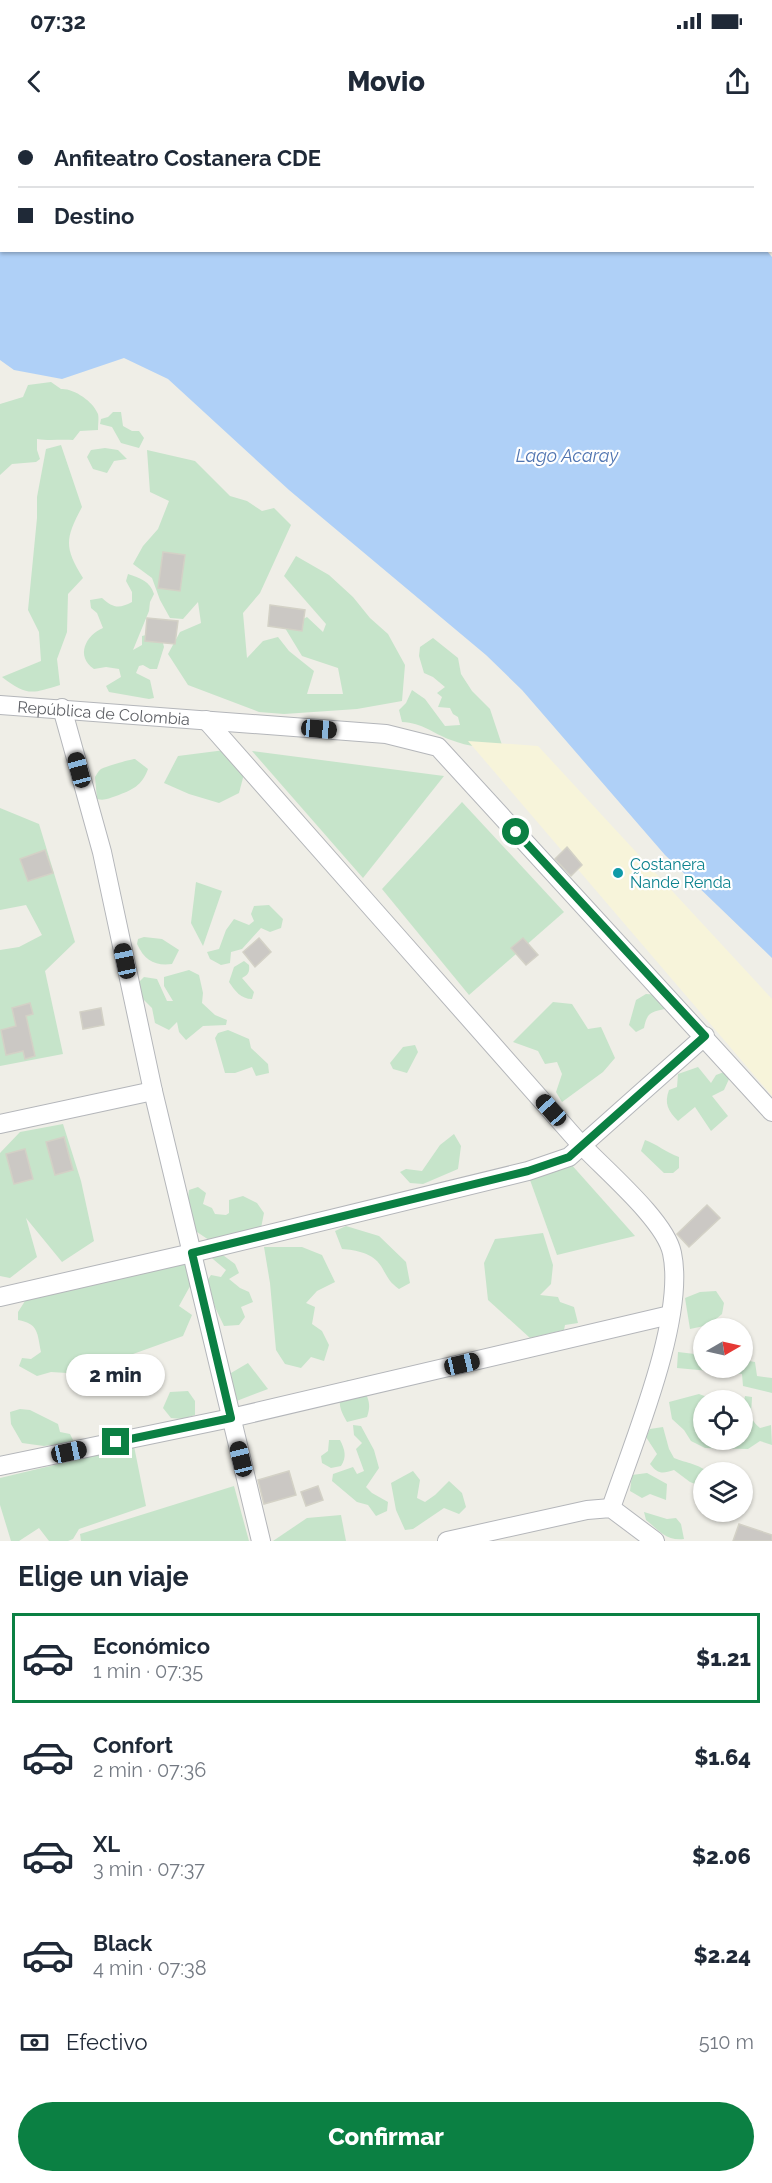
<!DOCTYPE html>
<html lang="es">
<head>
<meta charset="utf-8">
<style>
  :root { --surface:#fff; --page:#f6f6f7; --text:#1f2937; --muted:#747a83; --line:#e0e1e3; --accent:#0b8043 }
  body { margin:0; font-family:Raleway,sans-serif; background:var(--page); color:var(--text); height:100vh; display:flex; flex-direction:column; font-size:22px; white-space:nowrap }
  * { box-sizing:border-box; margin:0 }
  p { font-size:20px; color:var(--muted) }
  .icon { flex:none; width:33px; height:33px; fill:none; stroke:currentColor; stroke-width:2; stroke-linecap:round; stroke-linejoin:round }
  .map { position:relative; height:1421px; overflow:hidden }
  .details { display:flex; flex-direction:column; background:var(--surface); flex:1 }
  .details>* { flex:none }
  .banner { position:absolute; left:0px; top:0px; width:772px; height:132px; box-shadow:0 2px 4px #0004; display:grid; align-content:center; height:132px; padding:0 18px; background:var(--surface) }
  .needle { width:39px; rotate:81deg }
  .buttons { position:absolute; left:693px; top:1198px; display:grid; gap:12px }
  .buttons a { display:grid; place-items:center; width:60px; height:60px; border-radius:50%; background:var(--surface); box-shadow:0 2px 4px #0004; font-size:30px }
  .end { position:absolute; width:27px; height:27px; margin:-14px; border:8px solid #0b8043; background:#fff; box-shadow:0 0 0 3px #fff }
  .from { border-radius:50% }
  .bubble { position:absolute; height:42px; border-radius:21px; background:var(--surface); box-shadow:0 2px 4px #0004; font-size:20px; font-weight:800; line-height:42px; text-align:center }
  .car { position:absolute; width:18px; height:36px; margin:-18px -9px; border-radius:8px; box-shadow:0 0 4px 2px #0007; background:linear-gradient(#222 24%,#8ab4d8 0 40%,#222 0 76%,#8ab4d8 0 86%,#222 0) }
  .banner b { display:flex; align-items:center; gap:21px; height:57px; font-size:22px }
  .banner b+b { border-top:2px solid var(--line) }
  .banner i { width:15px; height:15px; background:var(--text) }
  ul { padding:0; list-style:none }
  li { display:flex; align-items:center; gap:18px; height:90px; margin:0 12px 9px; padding:0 6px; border:3px solid transparent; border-radius:0px }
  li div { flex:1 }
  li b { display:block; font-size:22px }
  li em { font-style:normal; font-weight:800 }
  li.selected { border-color:var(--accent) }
  li>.icon { width:54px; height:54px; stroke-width:1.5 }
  h2 { padding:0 18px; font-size:27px; line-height:72px }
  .pay { display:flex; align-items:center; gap:15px; height:66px; padding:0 18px; font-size:22px }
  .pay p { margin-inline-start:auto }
  .action { display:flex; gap:12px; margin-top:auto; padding:12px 18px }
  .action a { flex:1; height:69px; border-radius:36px; background:var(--accent); color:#fff; font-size:24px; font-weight:800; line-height:69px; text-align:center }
  .status { display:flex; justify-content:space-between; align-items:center; height:42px; padding:0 30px; background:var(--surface); direction:ltr }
  .status svg { height:16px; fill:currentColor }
  header { display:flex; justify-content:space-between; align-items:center; height:78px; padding:0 18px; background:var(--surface); font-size:27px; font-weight:800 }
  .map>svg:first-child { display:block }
  .green { fill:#c6e4ca }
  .sand { fill:#f7f4da }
  .water { fill:#afd0f7 }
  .building { fill:#cbc8c4; stroke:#d3d1c6; stroke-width:1.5 }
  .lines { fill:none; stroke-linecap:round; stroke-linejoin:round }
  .minor-casing { stroke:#b4b6ba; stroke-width:20 }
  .minor { stroke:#fff; stroke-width:18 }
  .route { stroke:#0b8043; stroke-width:8 }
  .culture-dot { fill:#0f9aa8; stroke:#fff; stroke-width:2 }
  .labels { text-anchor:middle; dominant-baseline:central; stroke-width:4.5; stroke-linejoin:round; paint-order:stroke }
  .street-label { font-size:16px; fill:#5f6166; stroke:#fff }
  .culture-label { font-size:16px; fill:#0d838f; stroke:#fff; text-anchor:start }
  .water-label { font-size:18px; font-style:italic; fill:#5075b1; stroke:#fff }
</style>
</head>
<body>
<div class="status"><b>07:32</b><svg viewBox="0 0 49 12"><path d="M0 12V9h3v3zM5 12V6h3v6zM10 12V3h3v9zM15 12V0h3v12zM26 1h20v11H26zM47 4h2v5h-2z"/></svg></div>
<header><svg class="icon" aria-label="back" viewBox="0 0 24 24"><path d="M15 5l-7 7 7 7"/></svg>Movio<svg class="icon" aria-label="share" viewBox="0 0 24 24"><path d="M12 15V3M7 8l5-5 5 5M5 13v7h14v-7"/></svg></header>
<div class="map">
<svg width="772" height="1421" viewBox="0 0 772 1421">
  <rect width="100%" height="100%" fill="#efeee7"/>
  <!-- green -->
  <g class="green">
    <path d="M51 262 61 269C73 268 93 281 98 294 99 298 98 305 98 310L80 311 73 320C60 319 50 321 37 319V330L40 339 36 342 12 344 0 355V284L23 277 28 265Z"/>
    <path d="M113 292H121L123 306 132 311H139L144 318 139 328 121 323 112 307 100 304 101 299 108 297Z"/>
    <path d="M61 325 82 387C65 419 64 427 83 458L68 474 67 512 57 539 60 565C31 574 27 576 2 557L41 541 39 512 28 490 37 398V377L46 329Z"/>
    <path d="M105 328 118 330 127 339 114 341 107 353 93 349 87 337 91 330Z"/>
    <path d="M147 330 195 341 230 376 247 381 262 391 274 388 291 405 260 473 243 493 247 538 263 521 278 517 289 531 314 551 307 574H343L338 548 302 536 285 508 307 497 323 512 326 504 284 456 296 436 329 455 353 477 370 498 388 514 405 545 402 581 357 589 284 594 259 592 188 565 168 534 180 512 201 503 198 482 183 499 170 498 160 480 152 458 133 444 143 426 158 409 169 381 150 372Z"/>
    <path d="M128 454C140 458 150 461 154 474L150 482 149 491 133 530 142 525V516L154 513 161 515 164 527 157 549H150L143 545 139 546 136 553 150 560 154 578 149 579 109 572 106 566 121 557 119 549 106 547 94 549C75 536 86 515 103 508L97 493 91 488 90 480 102 478C113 488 119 489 132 482V472L126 461Z"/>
    <path d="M433 518 458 538 461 554 472 571 490 589 503 628C484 628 469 627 451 620 432 613 423 603 402 602L399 590 406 583 412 570 425 579 445 606 460 605 458 597 453 594 450 588 438 587 442 577 437 573 445 567 433 557 424 553 419 536 420 527Z"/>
    <path d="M225 630 244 654 239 673 219 683 189 674 164 663 178 636Z"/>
    <path d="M252 631 444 656 363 758Z"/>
    <path d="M135 639 148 649C142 666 132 670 116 676 109 678 105 681 97 679L95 657C97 654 98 651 101 649 104 647 131 639 135 639Z"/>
    <path d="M462 682 564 792 469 875 382 769Z"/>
    <path d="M0 688 39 704 75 822 45 851 63 934 0 946V830L19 827 42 815 26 785 0 790Z"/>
    <path d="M196 762 222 771 203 826 191 803Z"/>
    <path d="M269 785 283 799 281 808 270 812 261 808 242 829 231 832 230 843 221 845 210 839 207 832 219 829 226 810 234 799 249 805 254 801 251 794 254 786Z"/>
    <path d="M144 817 162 819 179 830 172 844C155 846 145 841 137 824L138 819Z"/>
    <path d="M244 841 249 845C250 852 248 855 242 858L254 872 252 879C241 879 235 871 229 862L234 847Z"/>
    <path d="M189 850 199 855 203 873 202 883 215 895 227 900 226 905 203 906 186 920 179 912 177 902 169 910 155 903 152 888 137 873 136 865 144 857 157 859 167 881H173L164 866V857Z"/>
    <path d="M646 874 662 875 667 880 665 889C650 892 647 893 644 908L636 912 629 905 636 880Z"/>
    <path d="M553 882 572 884 588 909 601 907 615 938 603 952 562 982 556 972 562 954 557 942 545 944 538 931 513 922Z"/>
    <path d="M228 910 249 919 251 928 268 944 269 953 256 956 252 947 235 953H225L215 918 218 913Z"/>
    <path d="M415 925 418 932 407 953 393 949 390 943 403 927Z"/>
    <path d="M698 947 711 963 716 955 724 952 729 959 724 970 712 976 728 996 711 1011 695 987 678 1001C668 991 664 983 669 970L677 967 678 954Z"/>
    <path d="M63 1004 81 1061 94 1121 62 1142 26 1098 37 1137 10 1158 0 1156V1033L20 1012Z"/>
    <path d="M454 1014 461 1026 458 1049 423 1064 410 1063 400 1052 406 1049 422 1051 440 1025Z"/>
    <path d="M645 1020C657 1024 665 1032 679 1037V1048L673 1053H664L641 1031Z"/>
    <path d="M570 1043 635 1116 557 1135 530 1060Z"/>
    <path d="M198 1067 206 1073 203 1084 212 1088 215 1094 226 1095 229 1093V1080L243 1076 257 1083 264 1093 260 1113 209 1120 194 1110 187 1087 189 1070Z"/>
    <path d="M346 1106 379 1116 406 1142 410 1163 399 1169C389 1162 387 1156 381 1146 373 1133 356 1130 342 1129L335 1111Z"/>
    <path d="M543 1113 553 1145 551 1164 540 1175 558 1177 560 1182 574 1187 578 1203 565 1205 564 1210 530 1218 488 1180 484 1143 495 1119Z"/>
    <path d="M264 1127H302L322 1135 335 1162 317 1171 306 1183 315 1187 312 1204 322 1211 329 1225 324 1241 311 1237 301 1248 285 1244 276 1230 270 1163Z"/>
    <path d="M216 1130 235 1144 239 1153 229 1159 240 1168 249 1172 253 1182 241 1187 245 1197 239 1205 224 1206 215 1187 207 1161 211 1155 221 1157 226 1150 207 1134Z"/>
    <path d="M188 1139 194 1159 179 1186 192 1195 183 1216 122 1238 106 1251 83 1254 51 1252 37 1256 19 1246 22 1238 31 1239 41 1232C37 1213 39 1204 18 1200V1192L25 1181 110 1156Z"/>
    <path d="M716 1171 724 1183 722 1194 709 1205 690 1209 685 1178 700 1172Z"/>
    <path d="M678 1232 703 1235 704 1248H742L743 1240 755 1242 757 1256 772 1258V1273L743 1266 742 1254 677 1248Z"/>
    <path d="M248 1243 268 1269 234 1282 231 1253Z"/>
    <path d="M347 1260 356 1261C366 1272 373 1282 367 1297L347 1302C336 1283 339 1280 347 1260Z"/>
    <path d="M188 1271 195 1281V1295L182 1299 171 1298 163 1288 170 1272Z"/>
    <path d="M699 1274 718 1281H704V1320H742L743 1286 745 1276 752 1277C752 1292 747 1297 760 1308L771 1305 772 1325 760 1321 748 1329 705 1328 691 1321 684 1310 672 1299 669 1282Z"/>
    <path d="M20 1289 30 1290 58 1304 60 1312 70 1314 74 1322 44 1326 22 1323 11 1304 10 1292Z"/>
    <path d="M353 1305 361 1306 374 1330 379 1348 366 1367 372 1373 388 1382 387 1391 376 1396 368 1385 357 1382 332 1361 333 1354 353 1347 357 1354 364 1351 356 1329 362 1323 354 1315Z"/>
    <path d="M663 1307 669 1329 674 1338C689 1344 696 1343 710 1353H704L703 1367 690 1362 674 1350C662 1354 658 1354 650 1344L657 1334 646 1317 650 1309Z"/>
    <path d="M329 1320H340C345 1330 347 1337 341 1346L331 1348 322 1343 321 1336 328 1331Z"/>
    <path d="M134 1326 146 1386 79 1409 73 1419 68 1421H49L39 1408 19 1421H11L0 1385V1358Z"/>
    <path d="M413 1351 420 1360 417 1378 425 1382 435 1375 449 1361 462 1373 466 1387 459 1394 444 1388 413 1409 405 1410 396 1390 391 1363Z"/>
    <path d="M647 1353 667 1364 666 1380 650 1374 642 1378 630 1371 632 1355Z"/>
    <path d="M234 1366 249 1421H81L80 1414Z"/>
    <path d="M644 1392 667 1399 676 1398 681 1404 684 1419C665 1421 659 1410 646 1400Z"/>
    <path d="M341 1395 346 1421H273L307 1398Z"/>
  </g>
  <!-- sand -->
  <path class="sand" d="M468 621 538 626 772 879V976Z"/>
  <!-- water -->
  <path class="water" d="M0 0 637 1 2 2V130L767 131 772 137V838L665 735 522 570 486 535 289 370 168 259 124 238 62 259 14 250 0 240Z"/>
  <!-- building -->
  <g class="building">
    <path d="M163 432 185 435 180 471 158 468Z"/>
    <path d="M270 485 305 490 302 511 268 506Z"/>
    <path d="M147 498 178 501 175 524 145 521Z"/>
    <path d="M567 727 582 745 571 756 555 739Z"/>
    <path d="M45 730 53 753 28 761 20 739Z"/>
    <path d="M259 818 271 832 255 847 243 832Z"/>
    <path d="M523 818 538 835 526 845 511 828Z"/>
    <path d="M30 883 33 894 26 896 35 936 25 939 23 931 6 935 1 910 16 906 12 888Z"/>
    <path d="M101 888 104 905 83 909 80 892Z"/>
    <path d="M64 1017 73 1050 55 1055 46 1022Z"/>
    <path d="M25 1029 33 1059 14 1064 6 1034Z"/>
    <path d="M707 1085 720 1098 689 1127 677 1114Z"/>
    <path d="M289 1351 296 1375 264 1384 258 1360Z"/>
    <path d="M318 1366 323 1380 306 1386 301 1372Z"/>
    <path d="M739 1404 772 1415V1421H733Z"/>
  </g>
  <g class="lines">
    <defs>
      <g id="minor">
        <path id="s1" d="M0 585 386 614 438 627 772 992"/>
        <path d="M62 588 102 732 153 971 261 1421"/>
        <path d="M206 600C329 739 452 879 575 1018 600 1046 665 1099 672 1133 686 1198 633 1323 611 1388"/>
        <path d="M0 1004 153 971"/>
        <path d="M0 1177 192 1133 528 1051 569 1037 705 916"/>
        <path d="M0 1346 231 1298 670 1195"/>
        <path d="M447 1421 587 1390 611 1388 655 1421"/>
      </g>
    </defs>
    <!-- minor casing -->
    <use href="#minor" class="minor-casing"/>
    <!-- minor -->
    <use href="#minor" class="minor"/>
  </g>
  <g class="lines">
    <!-- route -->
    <path class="route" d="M116 1322 231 1298 192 1133 528 1051 569 1037 705 916 516 712"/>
  </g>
  <!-- markers -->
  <circle class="culture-dot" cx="618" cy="753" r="6"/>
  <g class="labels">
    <!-- street labels -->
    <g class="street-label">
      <text stroke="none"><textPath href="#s1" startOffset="104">República de Colombia</textPath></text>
    </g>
    <!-- culture labels -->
    <g class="culture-label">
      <text x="630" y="744">Costanera<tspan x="630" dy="18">Ñande Renda</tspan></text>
    </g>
    <!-- water labels -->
    <g class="water-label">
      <text x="567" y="335">Lago Acaray</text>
    </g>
  </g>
</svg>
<div class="buttons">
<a><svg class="needle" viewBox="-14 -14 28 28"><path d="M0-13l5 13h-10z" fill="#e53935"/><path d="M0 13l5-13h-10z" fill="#747a83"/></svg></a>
<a><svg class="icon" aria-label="locate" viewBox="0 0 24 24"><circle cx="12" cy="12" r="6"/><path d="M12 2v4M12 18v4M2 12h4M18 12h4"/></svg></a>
<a><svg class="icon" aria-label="layers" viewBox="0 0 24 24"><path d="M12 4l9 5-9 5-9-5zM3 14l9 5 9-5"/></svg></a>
</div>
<i class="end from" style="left:516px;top:712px"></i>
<i class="end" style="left:116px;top:1322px"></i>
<div class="bubble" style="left:66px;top:1234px;width:99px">2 min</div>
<i class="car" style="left:319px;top:609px;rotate:95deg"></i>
<i class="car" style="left:79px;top:650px;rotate:345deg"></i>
<i class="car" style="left:125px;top:841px;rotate:348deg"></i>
<i class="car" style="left:551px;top:990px;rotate:318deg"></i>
<i class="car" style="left:462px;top:1244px;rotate:77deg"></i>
<i class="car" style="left:69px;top:1332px;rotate:78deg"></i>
<i class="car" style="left:241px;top:1339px;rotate:346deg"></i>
<div class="banner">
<b><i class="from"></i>Anfiteatro Costanera CDE</b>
<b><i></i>Destino</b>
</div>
</div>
<section class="details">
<h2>Elige un viaje</h2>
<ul>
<li class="selected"><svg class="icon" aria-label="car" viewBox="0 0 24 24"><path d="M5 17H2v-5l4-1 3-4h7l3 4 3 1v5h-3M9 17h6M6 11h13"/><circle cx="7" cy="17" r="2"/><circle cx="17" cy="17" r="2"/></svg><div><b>Económico</b><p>1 min · 07:35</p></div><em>$1.21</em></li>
<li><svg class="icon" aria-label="car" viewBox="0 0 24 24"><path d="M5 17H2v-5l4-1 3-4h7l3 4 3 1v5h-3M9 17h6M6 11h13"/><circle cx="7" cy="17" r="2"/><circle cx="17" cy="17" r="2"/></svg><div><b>Confort</b><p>2 min · 07:36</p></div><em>$1.64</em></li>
<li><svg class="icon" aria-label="car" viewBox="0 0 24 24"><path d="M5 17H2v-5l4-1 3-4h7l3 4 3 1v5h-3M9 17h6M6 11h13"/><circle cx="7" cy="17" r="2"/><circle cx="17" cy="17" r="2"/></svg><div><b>XL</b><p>3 min · 07:37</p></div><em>$2.06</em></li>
<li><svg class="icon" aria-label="car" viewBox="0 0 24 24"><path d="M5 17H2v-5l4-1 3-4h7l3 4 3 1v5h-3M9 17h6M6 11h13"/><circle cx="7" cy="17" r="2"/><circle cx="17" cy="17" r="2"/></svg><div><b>Black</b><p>4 min · 07:38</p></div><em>$2.24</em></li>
</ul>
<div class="pay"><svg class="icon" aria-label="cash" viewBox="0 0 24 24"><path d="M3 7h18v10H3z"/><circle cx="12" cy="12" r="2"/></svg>Efectivo<p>510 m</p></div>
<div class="action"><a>Confirmar</a></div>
</section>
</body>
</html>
